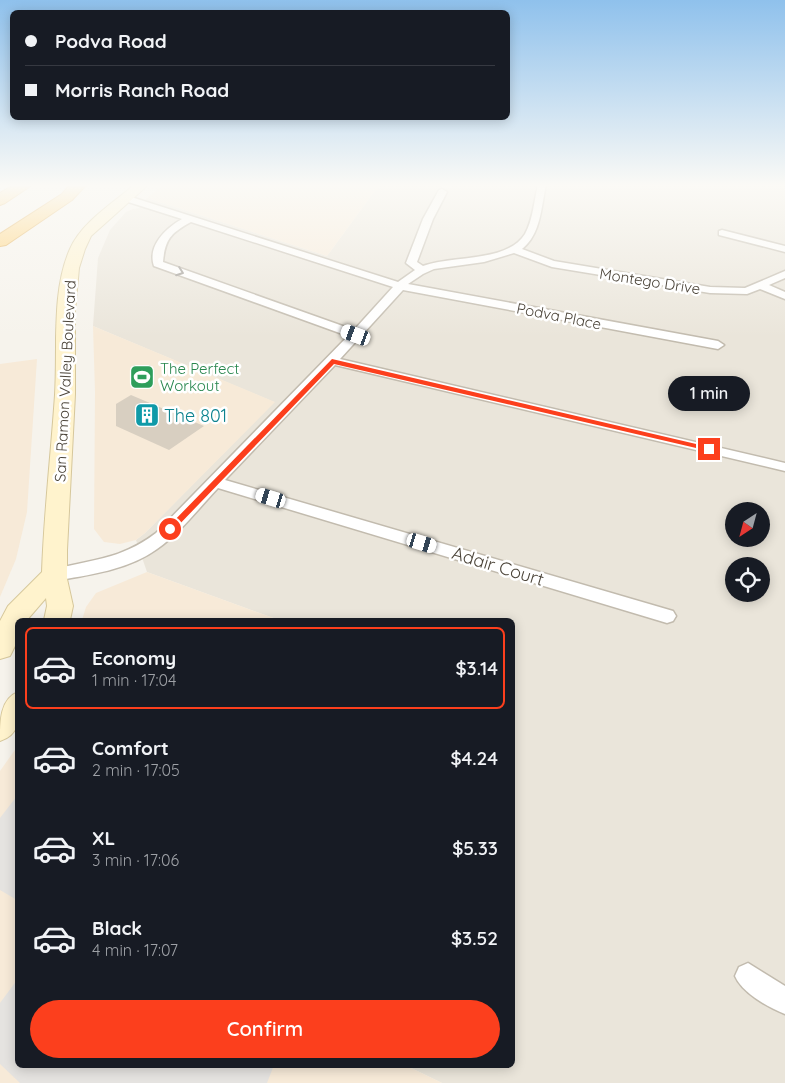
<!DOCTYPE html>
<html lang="en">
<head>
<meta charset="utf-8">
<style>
  :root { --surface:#171b24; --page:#242831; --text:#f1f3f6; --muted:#9ea1a6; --line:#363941; --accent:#fc3f1d }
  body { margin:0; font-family:Quicksand,sans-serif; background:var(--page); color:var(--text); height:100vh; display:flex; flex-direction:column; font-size:19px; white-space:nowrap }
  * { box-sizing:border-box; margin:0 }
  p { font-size:16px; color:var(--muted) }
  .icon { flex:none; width:28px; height:28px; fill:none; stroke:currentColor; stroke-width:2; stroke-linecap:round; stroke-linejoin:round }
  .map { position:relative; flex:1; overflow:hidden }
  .sheet { position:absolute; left:15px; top:618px; width:500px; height:450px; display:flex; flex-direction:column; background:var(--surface); border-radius:8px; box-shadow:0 2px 12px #0003 }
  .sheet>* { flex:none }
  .top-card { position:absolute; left:10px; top:10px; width:500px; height:110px; border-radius:8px; box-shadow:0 2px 12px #0003; display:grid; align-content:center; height:110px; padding:0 15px; background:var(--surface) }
  .needle { width:32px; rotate:216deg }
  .buttons { position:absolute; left:725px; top:502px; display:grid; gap:10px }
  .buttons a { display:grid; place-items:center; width:45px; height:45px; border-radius:50%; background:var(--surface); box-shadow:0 2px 12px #0003; font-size:25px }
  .end { position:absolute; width:22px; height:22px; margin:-11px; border:6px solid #fc3f1d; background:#fff; box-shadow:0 0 0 2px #fff }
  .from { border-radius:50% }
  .bubble { position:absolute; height:35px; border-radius:18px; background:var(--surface); box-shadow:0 2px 12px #0003; font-size:16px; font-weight:600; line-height:35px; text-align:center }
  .car { position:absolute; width:15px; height:30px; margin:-15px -8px; border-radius:6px; box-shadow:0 0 4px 1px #0007; background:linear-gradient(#fff 24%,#345 0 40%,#fff 0 76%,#345 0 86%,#fff 0) }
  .top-card b { display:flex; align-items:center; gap:18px; height:48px; font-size:19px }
  .top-card b+b { border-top:1px solid var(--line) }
  .top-card i { width:12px; height:12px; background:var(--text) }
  ul { padding:9px 0 0; list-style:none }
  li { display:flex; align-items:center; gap:15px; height:82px; margin:0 10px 8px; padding:0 5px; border:2px solid transparent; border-radius:8px }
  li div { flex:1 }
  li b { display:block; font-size:19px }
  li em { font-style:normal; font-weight:600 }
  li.current { border-color:var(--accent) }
  li>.icon { width:45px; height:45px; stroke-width:1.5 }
  .primary-button { display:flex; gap:10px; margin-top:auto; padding:10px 15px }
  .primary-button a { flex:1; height:58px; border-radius:30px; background:var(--accent); color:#fff; font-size:20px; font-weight:600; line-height:58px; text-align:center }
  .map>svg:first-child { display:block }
  .residential { fill:#eae5da; fill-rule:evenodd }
  .commercial { fill:#f7ead8 }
  .parking { fill:#e5e3e0 }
  .building { fill:#d8cfc1 }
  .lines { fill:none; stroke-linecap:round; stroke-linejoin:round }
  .street-casing { stroke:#c2bbae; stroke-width:3 }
  .secondary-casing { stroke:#d6c79b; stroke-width:2 }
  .highway-casing { stroke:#e0a43c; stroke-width:2 }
  .street { fill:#fff; fill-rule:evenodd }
  .secondary { fill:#fff3cd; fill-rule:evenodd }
  .highway { fill:#ffcf6e; fill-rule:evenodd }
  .oneway { stroke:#9c9892 }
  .route { fill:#fc3f1d }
  .labels { text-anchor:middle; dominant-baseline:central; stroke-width:5; stroke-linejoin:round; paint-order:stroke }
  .far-street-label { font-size:15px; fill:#4b4439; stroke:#fff }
  .far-leisure-label { font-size:15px; fill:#27864d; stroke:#fff; text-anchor:start }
  .culture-label { font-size:18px; fill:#0d838f; stroke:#fff; text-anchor:start }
  .street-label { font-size:18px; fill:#4b4439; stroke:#fff }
</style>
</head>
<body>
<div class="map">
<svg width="785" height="1083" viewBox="0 0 785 1083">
  <rect width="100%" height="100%" fill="#f6f3ec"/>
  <!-- residential -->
  <path class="residential" d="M379 185H430L451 188 452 185H785V1083H442L405 1065H512V620H279L147 572 136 540 145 533 274 402 93 326 98 258 110 230 126 212 133 209 139 208 141 204 147 198 327 256ZM734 511H761V539H734ZM734 566H761V594H734Z"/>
  <!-- commercial -->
  <g class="commercial">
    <path d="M163 185H379L327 256 147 198Z"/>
    <path d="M93 326 275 402 145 533 136 540 120 544 104 542 94 529 95 392Z"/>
    <path d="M37 359 27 512 16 559 0 597V364Z"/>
    <path d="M147 572 279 620H82L86 607 96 593Z"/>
    <path d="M17 747 18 1065H405L442 1083H0V771Z"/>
  </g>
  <!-- parking -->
  <g class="parking">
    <path d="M17 796V900L0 890V818Z"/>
    <path d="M17 980 18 1065H274L267 1083H20L0 1064V1003Z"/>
  </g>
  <!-- building -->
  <path class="building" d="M131 395 204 426 169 450 116 426V404Z"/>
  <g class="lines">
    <defs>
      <g id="street">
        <path d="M538 185H546C541 207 541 234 522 249L554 261 710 287 745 288 785 271V278L769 285 785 292V299L760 289 747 294 710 293 552 267 514 253 484 262 434 269 423 274 408 284 718 341 724 345 718 349 403 290 340 359 785 463V471L335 365 225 480 673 611 676 616 673 621 667 623 218 488C199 508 180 533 157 549 128 570 89 575 54 581L48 579 46 575 48 571C90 559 119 561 156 533L348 336 154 266C147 246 166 228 182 219L122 200V196H128L398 282 415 270 406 263 423 219 439 190 442 189 447 192 433 219 417 262 423 266C452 255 507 263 525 234 533 220 534 201 538 185ZM191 222 393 287 354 330 163 262C165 239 171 233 191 222Z"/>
        <path d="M722 230 785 246V252L719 235V231Z"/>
        <path d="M748 963 785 986V1014C768 1007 742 993 735 976L739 967Z"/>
      </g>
      <g id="secondary">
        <path d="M134 185H148L91 236 85 249 79 268 75 311V394L67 550V579L73 606 70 620H44L47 606 46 598 27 620H18V640L10 656 0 659V621L8 606 42 572C44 513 51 454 55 395 58 349 51 291 70 249 82 222 112 204 134 185Z"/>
        <path d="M18 692C18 713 24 733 0 741 0 721 0 699 18 692Z"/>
      </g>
      <g id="highway">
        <path d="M14 185H32L5 203 0 205V193Z"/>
        <path d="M70 185H86L72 200 6 245 0 246V234L62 194Z"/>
      </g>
    </defs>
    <!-- street casing -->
    <use href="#street" class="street-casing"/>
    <!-- secondary casing -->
    <use href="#secondary" class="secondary-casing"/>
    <!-- highway casing -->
    <use href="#highway" class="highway-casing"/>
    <!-- street -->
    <use href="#street" class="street"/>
    <!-- secondary -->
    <use href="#secondary" class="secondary"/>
    <!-- highway -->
    <use href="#highway" class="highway"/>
  </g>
  <!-- one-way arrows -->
  <defs><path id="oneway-chevron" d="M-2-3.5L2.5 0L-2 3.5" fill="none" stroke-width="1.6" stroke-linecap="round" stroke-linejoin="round" transform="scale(1.25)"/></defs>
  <use class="oneway" href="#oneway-chevron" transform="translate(180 272) rotate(20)"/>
  <!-- sky -->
  <linearGradient id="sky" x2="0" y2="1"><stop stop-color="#8fc1ec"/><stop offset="0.55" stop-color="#fbfaf6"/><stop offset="1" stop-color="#fbfaf6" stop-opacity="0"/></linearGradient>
  <rect width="785" height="337" fill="url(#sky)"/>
  <!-- route -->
  <path class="route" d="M332 359 709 447 712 449 709 451 334 364 173 531H168V527Z"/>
  <!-- icons -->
  <defs>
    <symbol id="stadium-square" viewBox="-11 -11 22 22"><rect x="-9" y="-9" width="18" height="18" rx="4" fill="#2e9e5b" stroke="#fff"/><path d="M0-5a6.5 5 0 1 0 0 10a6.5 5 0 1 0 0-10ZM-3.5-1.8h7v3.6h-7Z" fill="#fff"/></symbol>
    <symbol id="building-square" viewBox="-11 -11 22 22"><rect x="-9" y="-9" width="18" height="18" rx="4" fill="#0f9aa8" stroke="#fff"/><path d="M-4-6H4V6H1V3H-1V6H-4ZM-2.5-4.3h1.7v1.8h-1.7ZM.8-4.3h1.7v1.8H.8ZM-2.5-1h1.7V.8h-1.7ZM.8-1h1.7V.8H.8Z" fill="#fff"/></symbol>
  </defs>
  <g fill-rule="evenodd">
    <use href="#stadium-square" x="128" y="363" width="28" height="28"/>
    <use href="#building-square" x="133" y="401" width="28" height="28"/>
  </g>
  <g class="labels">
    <!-- far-street labels -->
    <g class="far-street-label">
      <text transform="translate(650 281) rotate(9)">Montego Drive</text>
      <text transform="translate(559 316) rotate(11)">Podva Place</text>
      <text transform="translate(65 381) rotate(-87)">San Ramon Valley Boulevard</text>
    </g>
    <!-- far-leisure labels -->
    <g class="far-leisure-label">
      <text x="160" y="368">The Perfect<tspan x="160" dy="17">Workout</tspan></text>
    </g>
    <!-- culture labels -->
    <g class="culture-label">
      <text x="164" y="415">The 801</text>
    </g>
    <!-- street labels -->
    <g class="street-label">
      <text transform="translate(498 566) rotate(17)">Adair Court</text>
    </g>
  </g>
</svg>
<div class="buttons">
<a><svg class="needle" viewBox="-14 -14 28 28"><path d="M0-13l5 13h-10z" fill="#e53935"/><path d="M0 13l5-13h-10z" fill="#9ea1a6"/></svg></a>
<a><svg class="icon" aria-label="locate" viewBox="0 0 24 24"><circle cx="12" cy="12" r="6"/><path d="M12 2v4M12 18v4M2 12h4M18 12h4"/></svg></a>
</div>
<i class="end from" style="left:170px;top:529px"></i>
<i class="end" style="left:709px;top:449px"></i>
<div class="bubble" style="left:668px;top:376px;width:82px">1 min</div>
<i class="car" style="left:356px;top:335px;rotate:290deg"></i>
<i class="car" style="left:271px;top:498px;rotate:287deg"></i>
<i class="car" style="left:422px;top:543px;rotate:107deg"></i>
<div class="top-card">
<b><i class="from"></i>Podva Road</b>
<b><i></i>Morris Ranch Road</b>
</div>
<section class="sheet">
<ul>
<li class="current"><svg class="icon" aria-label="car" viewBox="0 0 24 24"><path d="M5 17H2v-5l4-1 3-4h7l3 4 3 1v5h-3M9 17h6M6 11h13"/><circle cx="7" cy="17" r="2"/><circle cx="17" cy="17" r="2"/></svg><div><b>Economy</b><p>1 min · 17:04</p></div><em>$3.14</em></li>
<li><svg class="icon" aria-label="car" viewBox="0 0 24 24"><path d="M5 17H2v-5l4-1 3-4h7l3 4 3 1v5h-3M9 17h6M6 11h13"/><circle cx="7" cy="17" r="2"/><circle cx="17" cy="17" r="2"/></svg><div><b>Comfort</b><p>2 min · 17:05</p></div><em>$4.24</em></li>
<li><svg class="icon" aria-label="car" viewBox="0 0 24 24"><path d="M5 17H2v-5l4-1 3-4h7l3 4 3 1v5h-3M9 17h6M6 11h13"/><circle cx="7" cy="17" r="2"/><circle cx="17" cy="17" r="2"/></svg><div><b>XL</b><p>3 min · 17:06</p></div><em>$5.33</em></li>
<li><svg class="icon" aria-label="car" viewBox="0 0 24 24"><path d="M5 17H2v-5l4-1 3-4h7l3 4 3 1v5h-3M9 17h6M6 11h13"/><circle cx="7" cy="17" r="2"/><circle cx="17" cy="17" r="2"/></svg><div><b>Black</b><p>4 min · 17:07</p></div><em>$3.52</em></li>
</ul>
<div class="primary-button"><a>Confirm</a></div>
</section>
</div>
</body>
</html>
